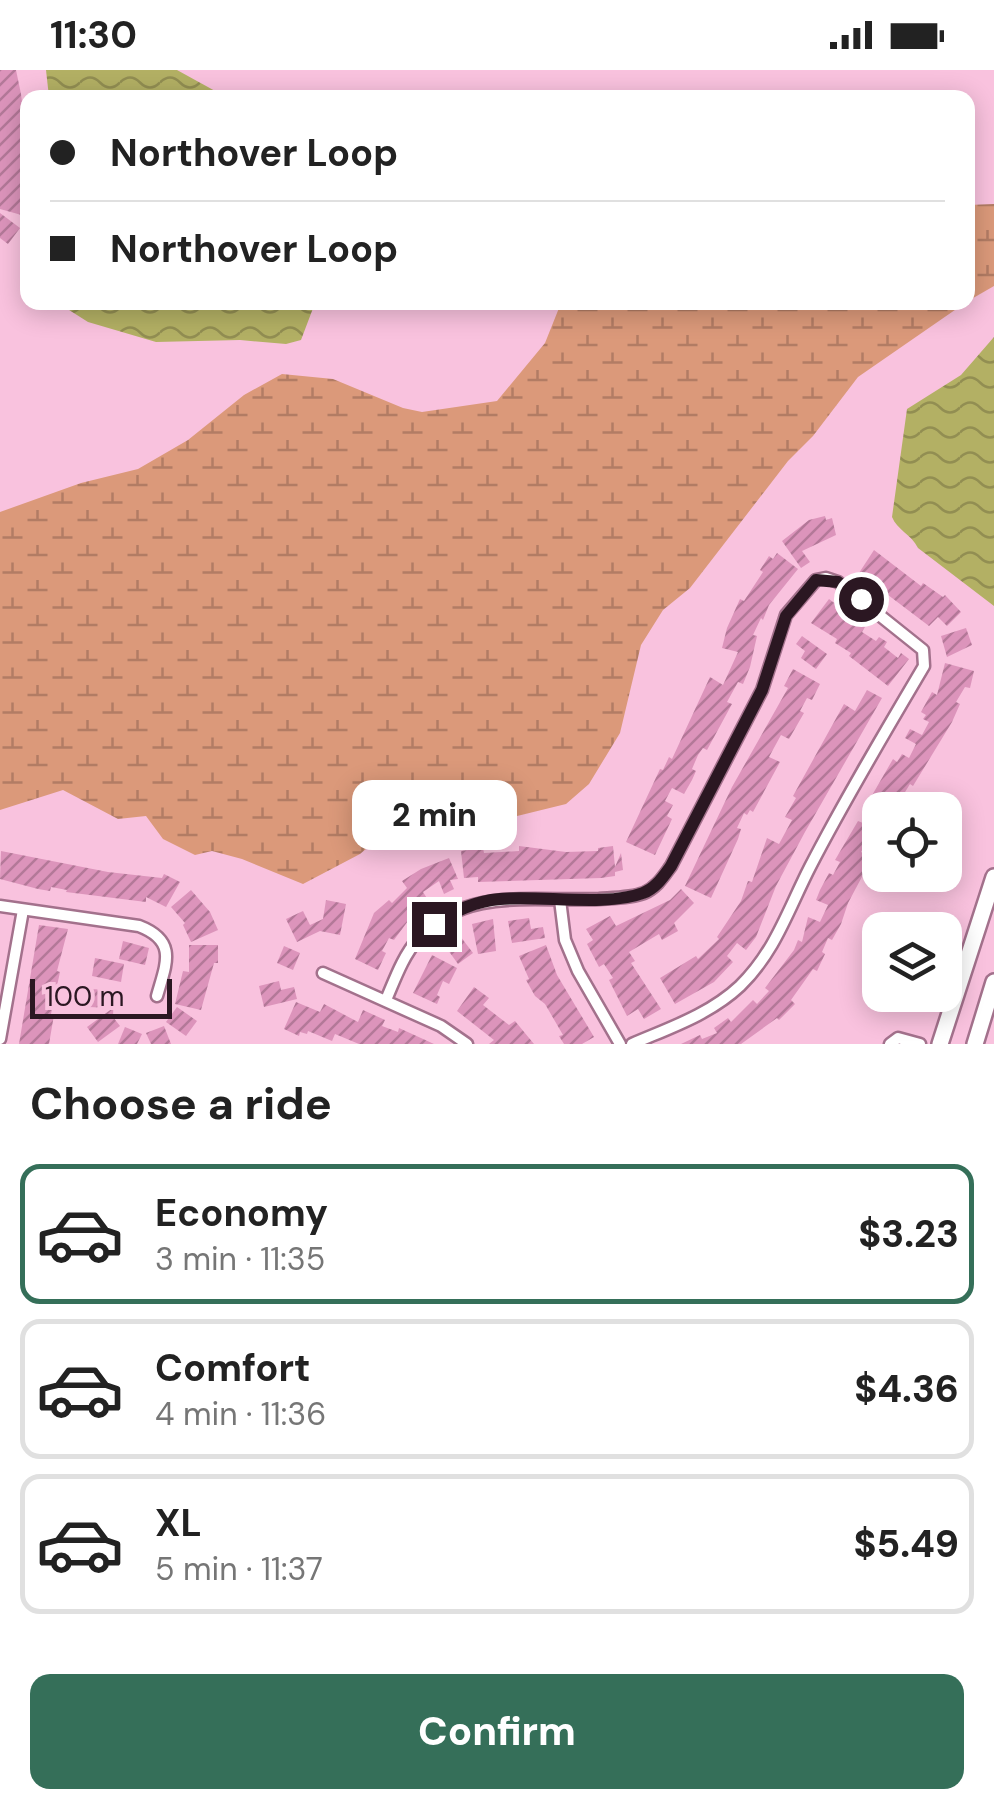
<!DOCTYPE html>
<html lang="en">
<head>
<meta charset="utf-8">
<style>
  :root { --surface:#fff; --page:#f6f6f6; --text:#222; --muted:#767676; --line:#e0e0e0; --accent:#356f59 }
  body { margin:0; font-family:"DM Sans",sans-serif; background:var(--page); color:var(--text); height:100vh; display:flex; flex-direction:column; font-size:38px; white-space:nowrap }
  * { box-sizing:border-box; margin:0 }
  p { font-size:32px; color:var(--muted) }
  .icon { flex:none; width:55px; height:55px; fill:none; stroke:currentColor; stroke-width:2; stroke-linecap:round; stroke-linejoin:round }
  .map { position:relative; height:974px; overflow:hidden }
  .panel { display:flex; flex-direction:column; background:var(--surface); flex:1 }
  .panel>* { flex:none }
  .top-card { position:absolute; left:20px; top:20px; width:955px; height:220px; border-radius:20px; box-shadow:0 5px 25px #0003; display:grid; align-content:center; height:220px; padding:0 30px; background:var(--surface) }
  .fabs { position:absolute; left:862px; top:722px; display:grid; gap:20px }
  .fabs a { display:grid; place-items:center; width:100px; height:100px; border-radius:20px; background:var(--surface); box-shadow:0 5px 25px #0003; font-size:50px }
  .scale { position:absolute; left:30px; bottom:25px; width:142px; box-sizing:border-box; padding-left:10px; border:5px solid #2b1722; border-top:0; font-size:28px; line-height:35px; white-space:nowrap; color:#2b1722; -webkit-text-stroke:8px #f9c2de; paint-order:stroke }
  .end { position:absolute; width:45px; height:45px; margin:-22px; border:12px solid #2b1722; background:#fff; box-shadow:0 0 0 5px #fff }
  .from { border-radius:50% }
  .bubble { position:absolute; height:70px; border-radius:20px; background:var(--surface); box-shadow:0 5px 25px #0003; font-size:32px; font-weight:800; line-height:70px; text-align:center }
  .top-card b { display:flex; align-items:center; gap:35px; height:95px; font-size:38px }
  .top-card b+b { border-top:2px solid var(--line) }
  .top-card i { width:25px; height:25px; background:var(--text) }
  ul { padding:0; list-style:none }
  li { display:flex; align-items:center; gap:30px; height:140px; margin:0 20px 15px; padding:0 10px; border:5px solid var(--line); border-radius:20px }
  li div { flex:1 }
  li b { display:block; font-size:38px }
  li em { font-style:normal; font-weight:800 }
  li.selected { border-color:var(--accent) }
  li>.icon { width:90px; height:90px; stroke-width:1.5 }
  h2 { padding:0 30px; font-size:45px; line-height:120px }
  .cta { display:flex; gap:20px; margin-top:auto; padding:20px 30px }
  .cta a { flex:1; height:115px; border-radius:20px; background:var(--accent); color:#fff; font-size:40px; font-weight:800; line-height:115px; text-align:center }
  .status { display:flex; justify-content:space-between; align-items:center; height:70px; padding:0 50px; background:var(--surface); direction:ltr }
  .status svg { height:28px; fill:currentColor }
  .map>svg:first-child { display:block }
  .wetland { fill:url(#wetland-marsh) }
  .water { fill:url(#water-waves) }
  .building { fill:url(#building-hatch) }
  .lines { fill:none; stroke-linecap:round; stroke-linejoin:round }
  .minor-casing { stroke:#a3718c; stroke-width:15 }
  .highway-casing { stroke:#a3718c; stroke-width:20 }
  .minor { stroke:#fff; stroke-width:10 }
  .highway { stroke:#fff; stroke-width:15 }
  .route { stroke:#2b1722; stroke-width:12 }
</style>
</head>
<body>
<div class="status"><b>11:30</b><svg viewBox="0 0 49 12"><path d="M0 12V9h3v3zM5 12V6h3v6zM10 12V3h3v9zM15 12V0h3v12zM26 1h20v11H26zM47 4h2v5h-2z"/></svg></div>
<div class="map">
<svg width="994" height="974" viewBox="0 0 994 974">
  <defs>
    <pattern id="wetland-marsh" width="20" height="14" patternUnits="userSpaceOnUse" patternTransform="scale(2.5)"><rect width="20" height="14" fill="#db997a"/><path d="M1 5h8M5 5V1M11 12h8M15 12V8" fill="none" stroke="#b27c64"/></pattern>
    <pattern id="water-waves" width="16" height="10" patternUnits="userSpaceOnUse" patternTransform="scale(2.5)"><rect width="16" height="10" fill="#b3b064"/><path d="M0 5q4-4 8 0t8 0" fill="none" stroke="#928e52"/></pattern>
    <pattern id="building-hatch" width="6" height="6" patternUnits="userSpaceOnUse" patternTransform="scale(2.5)"><rect width="6" height="6" fill="#dc94bb"/><path d="M-1 1l2-2M0 6l6-6M5 7l2-2" fill="none" stroke="#b37898"/></pattern>
  </defs>
  <rect width="100%" height="100%" fill="#f9c2de"/>
  <!-- wetland -->
  <g class="wetland">
    <path d="M994 134V216L968 231V135Z"/>
    <path d="M561 233H965L858 307 813 366 788 391 690 518 663 540 641 575 620 663 589 714 566 734 481 755 422 731 360 784 303 814 242 789 212 781 195 785 163 769 146 746 118 749 63 720 0 740V442L81 413 138 399 188 370 244 325 282 304 333 309 403 338 422 342 497 331 545 273Z"/>
  </g>
  <!-- water -->
  <g class="water">
    <path d="M46 0H177L226 27H49Z"/>
    <path d="M58 233H315L301 270 286 274 240 270 156 272 88 252Z"/>
    <path d="M994 267V536L918 478C911 464 897 460 892 447L907 339 961 305Z"/>
  </g>
  <!-- building -->
  <g class="building">
    <path d="M0 0H16L21 24 28 79 25 146 0 139Z"/>
    <path d="M0 143 20 158 8 174 0 168Z"/>
    <path d="M825 446 826 450 832 448 836 465 802 481 810 492 801 498 782 471 809 450Z"/>
    <path d="M874 480 921 516 923 513 943 527 945 525 961 542 947 556 938 547 929 556 859 503Z"/>
    <path d="M777 483 798 499 769 535 763 550 761 548 753 565 757 566 750 597 743 614 738 612 727 632 732 634 707 680 703 678 698 685 692 699 696 701 692 710 684 724 672 718 665 731 673 735 667 746 672 749 655 785 626 772 660 699 663 700 669 687 672 689 710 607 723 615 738 582 722 578 727 558 740 529 744 531 763 502 760 500 769 486 773 489Z"/>
    <path d="M829 529 837 535 835 538 840 545 865 557 862 562 876 571 879 567 887 572 884 577 898 588 901 583 909 589 888 616 849 586 851 583 835 573 837 569 811 553Z"/>
    <path d="M966 558 972 575 947 587 941 566Z"/>
    <path d="M802 566 827 584 816 599 801 588 805 581 796 574Z"/>
    <path d="M945 593 974 601 970 618 965 617 956 632 960 634 952 652 913 716 910 714 894 740H880V757L876 755 861 782 872 788 848 833 841 854 832 870 828 868 822 882 825 884 817 901 813 899 791 930 795 934 779 950 777 948 741 974H681L700 965 702 969 717 963 714 958 728 948 731 952 753 930 757 934 769 921 765 918 794 880 798 870 802 872 808 847 820 852 828 835 816 830 820 820 829 803 833 805 840 792 835 790 858 751 863 753 872 737 867 734 893 689 897 692 902 684 909 688 916 674 905 668 910 659 922 665 929 652 923 649 926 645 921 642 932 622 937 625Z"/>
    <path d="M793 599 820 614 812 630 807 628 800 641 804 643 789 669 781 665 769 687 780 692 753 742 750 740 747 745 744 743 737 758 741 759 738 769 711 828 685 816 732 717 788 618 784 616Z"/>
    <path d="M867 620 882 628 805 762 776 816 756 867 746 880 737 873 727 886 733 892 714 912 675 934 660 908 696 886 698 889 719 869 717 867 741 831 748 811 752 812 767 768 779 774 792 750 785 747 796 728 793 726 844 634 855 641Z"/>
    <path d="M519 776 566 782 598 781V778L613 776 615 797 621 783 623 800 615 802V806L601 808 478 812V807L464 808 461 781 483 778 484 783 519 781Z"/>
    <path d="M1 781 108 802 162 808 164 804 180 812 166 837 146 827V832L66 822 67 820 51 817 50 821 38 819 0 809Z"/>
    <path d="M449 788 458 809 450 810 454 819 444 824 439 811 423 822 430 833 421 839 419 836 394 870 389 868 382 881 386 883 378 900 355 889 374 843 389 830 392 833 407 818 402 811 421 799Z"/>
    <path d="M681 819 694 833 674 853 678 861 662 870 659 864 629 882 635 891 631 893 661 939 644 949 638 939 627 946 609 910 613 908 604 894 599 897 587 874 593 870 586 859 610 846 616 856 670 830Z"/>
    <path d="M191 820 210 842 218 860 191 872 183 855 185 853 171 837Z"/>
    <path d="M326 830 346 834 340 865 320 861 297 872 286 849 303 841 310 855 323 849Z"/>
    <path d="M529 848 531 859 543 857 545 868 512 873 508 851Z"/>
    <path d="M493 849 496 881 478 884 472 854Z"/>
    <path d="M39 855 68 859 57 901 60 902 51 944 54 945 49 974H19Z"/>
    <path d="M457 862 473 883 458 894 443 873Z"/>
    <path d="M123 871 149 878 145 895 119 889Z"/>
    <path d="M189 875H218V893H214L201 940 175 934 183 901 189 902Z"/>
    <path d="M546 875 557 905 594 967 582 974H564L559 966 563 965 545 934 535 926 526 910 529 909 519 886Z"/>
    <path d="M284 876 300 883 293 900 277 893Z"/>
    <path d="M432 885 457 898 449 914 443 911 437 925 440 927 437 934 413 923Z"/>
    <path d="M95 888 124 894 121 912 92 906Z"/>
    <path d="M279 911 281 920 294 917 297 929 264 937 259 916Z"/>
    <path d="M474 917 489 928 483 935 509 955 515 951 534 974H489L494 970 457 941Z"/>
    <path d="M88 919 114 920 113 947 120 956 98 972 87 957 113 938 88 937Z"/>
    <path d="M296 932 320 942 324 934 358 952 363 940 385 950 382 956 398 962 399 958 434 974H359L335 964 332 971 308 961 307 964 300 962 299 966 284 959Z"/>
    <path d="M177 937 197 951 186 966 166 952Z"/>
    <path d="M164 956 171 974H151L146 963Z"/>
    <path d="M125 957 142 964 137 974H118Z"/>
  </g>
  <g class="lines">
    <defs>
      <g id="minor">
        <path d="M560 830 565 870 578 901 620 974"/>
        <path d="M0 836 139 856C178 871 166 894 157 926"/>
        <path d="M323 903 441 956 467 974"/>
        <path d="M386 930C395 909 403 886 418 869 464 816 536 832 599 829 612 828 631 828 644 823 657 817 663 807 671 796L762 620 786 545 816 510 826 508 838 512 923 580 924 596C885 662 845 729 810 797 788 840 775 882 740 916 709 945 669 958 632 974"/>
        <path d="M0 969 23 840"/>
        <path d="M890 974 898 968 920 974"/>
      </g>
      <g id="highway">
        <path d="M940 974 994 807"/>
        <path d="M975 974 994 912"/>
      </g>
    </defs>
    <!-- minor casing -->
    <use href="#minor" class="minor-casing"/>
    <!-- highway casing -->
    <use href="#highway" class="highway-casing"/>
    <!-- minor -->
    <use href="#minor" class="minor"/>
    <!-- highway -->
    <use href="#highway" class="highway"/>
  </g>
  <g class="lines">
    <!-- route -->
    <path class="route" d="M434 854C455 841 475 831 500 829 540 825 606 837 643 823 656 818 663 807 671 796L762 620 786 546 816 510 838 512 861 529"/>
  </g>
</svg>
<div class="fabs">
<a><svg class="icon" aria-label="locate" viewBox="0 0 24 24"><circle cx="12" cy="12" r="6"/><path d="M12 2v4M12 18v4M2 12h4M18 12h4"/></svg></a>
<a><svg class="icon" aria-label="layers" viewBox="0 0 24 24"><path d="M12 4l9 5-9 5-9-5zM3 14l9 5 9-5"/></svg></a>
</div>
<div class="scale">100 m</div>
<i class="end from" style="left:861px;top:529px"></i>
<i class="end" style="left:434px;top:854px"></i>
<div class="bubble" style="left:352px;top:710px;width:165px">2 min</div>
<div class="top-card">
<b><i class="from"></i>Northover Loop</b>
<b><i></i>Northover Loop</b>
</div>
</div>
<section class="panel">
<h2>Choose a ride</h2>
<ul>
<li class="selected"><svg class="icon" aria-label="car" viewBox="0 0 24 24"><path d="M5 17H2v-5l4-1 3-4h7l3 4 3 1v5h-3M9 17h6M6 11h13"/><circle cx="7" cy="17" r="2"/><circle cx="17" cy="17" r="2"/></svg><div><b>Economy</b><p>3 min · 11:35</p></div><em>$3.23</em></li>
<li><svg class="icon" aria-label="car" viewBox="0 0 24 24"><path d="M5 17H2v-5l4-1 3-4h7l3 4 3 1v5h-3M9 17h6M6 11h13"/><circle cx="7" cy="17" r="2"/><circle cx="17" cy="17" r="2"/></svg><div><b>Comfort</b><p>4 min · 11:36</p></div><em>$4.36</em></li>
<li><svg class="icon" aria-label="car" viewBox="0 0 24 24"><path d="M5 17H2v-5l4-1 3-4h7l3 4 3 1v5h-3M9 17h6M6 11h13"/><circle cx="7" cy="17" r="2"/><circle cx="17" cy="17" r="2"/></svg><div><b>XL</b><p>5 min · 11:37</p></div><em>$5.49</em></li>
</ul>
<div class="cta"><a>Confirm</a></div>
</section>
</body>
</html>
